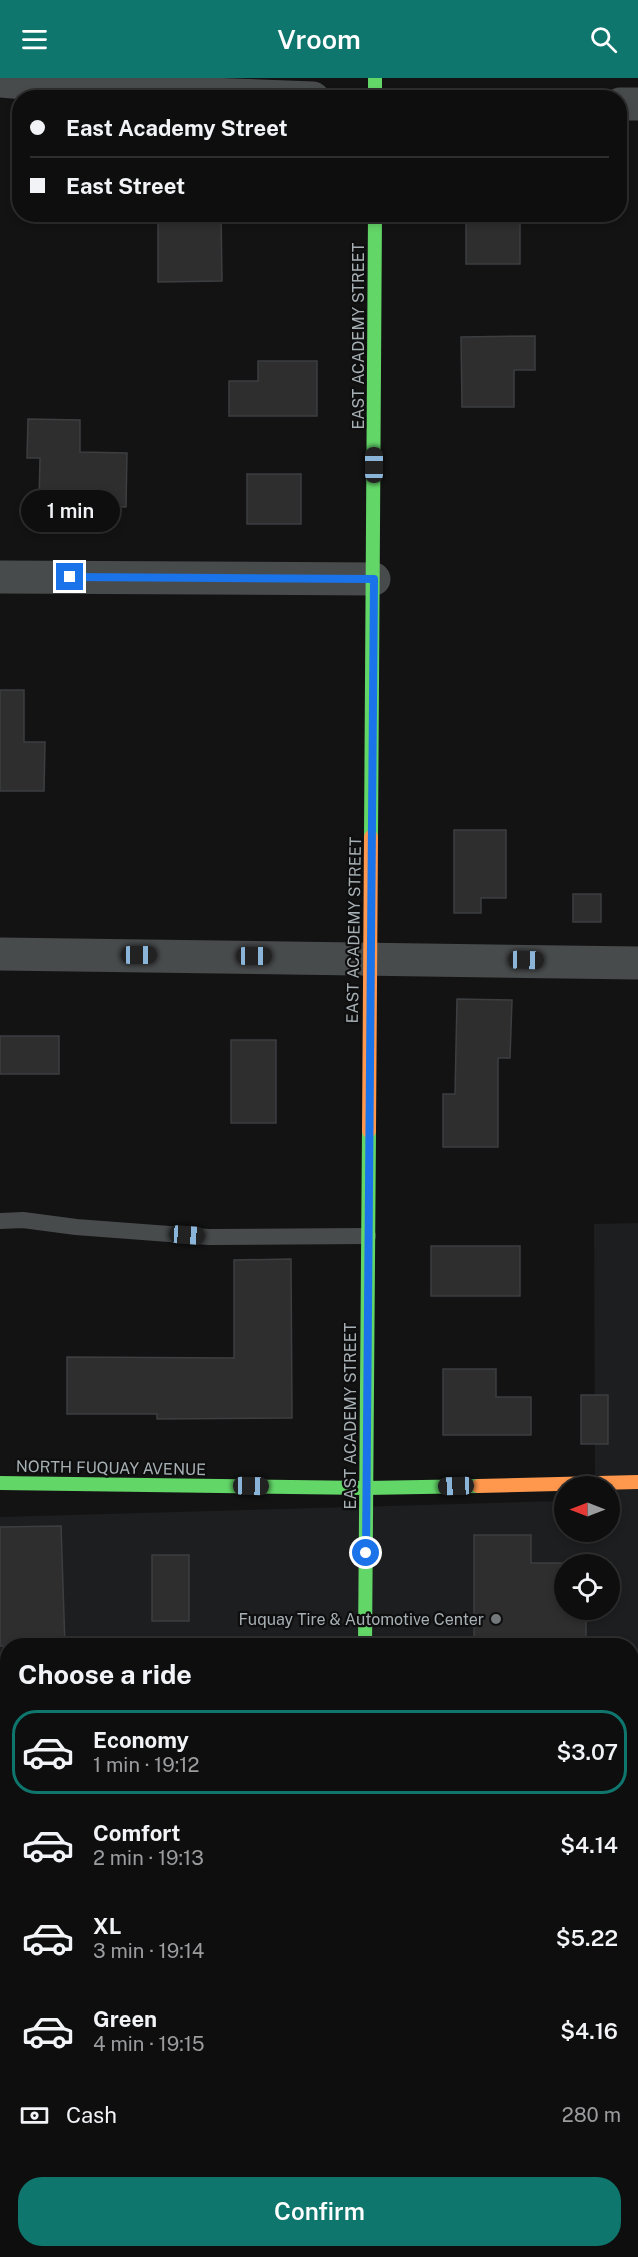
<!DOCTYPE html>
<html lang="en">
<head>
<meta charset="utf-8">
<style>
  :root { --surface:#0e0e0f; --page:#1c1c1d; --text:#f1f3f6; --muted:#9b9c9e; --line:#2e2e2f; --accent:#0f766e }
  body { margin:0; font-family:"Public Sans",sans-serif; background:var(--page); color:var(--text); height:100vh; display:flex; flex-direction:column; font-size:22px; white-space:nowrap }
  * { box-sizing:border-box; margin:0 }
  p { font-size:20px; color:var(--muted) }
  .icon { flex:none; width:33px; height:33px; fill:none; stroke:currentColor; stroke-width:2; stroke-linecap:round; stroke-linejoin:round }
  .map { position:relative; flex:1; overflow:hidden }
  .drawer { position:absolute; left:0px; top:1560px; width:639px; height:620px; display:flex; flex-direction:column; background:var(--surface); border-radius:24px 24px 0 0; box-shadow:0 3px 9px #0003,0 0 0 2px var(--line) }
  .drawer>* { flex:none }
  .top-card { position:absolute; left:12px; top:12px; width:615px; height:132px; border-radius:24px; box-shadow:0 3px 9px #0003,0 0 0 2px var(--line); display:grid; align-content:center; height:132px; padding:0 18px; background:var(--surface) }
  .needle { width:39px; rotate:270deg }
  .controls { position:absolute; left:554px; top:1398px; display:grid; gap:12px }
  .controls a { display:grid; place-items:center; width:66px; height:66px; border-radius:50%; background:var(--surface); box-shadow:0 3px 9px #0003,0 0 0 2px var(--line); font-size:30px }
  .end { position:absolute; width:27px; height:27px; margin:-14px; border:8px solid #1a73e8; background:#fff; box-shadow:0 0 0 3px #fff }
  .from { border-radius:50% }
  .bubble { position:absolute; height:42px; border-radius:21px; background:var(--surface); box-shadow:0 3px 9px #0003,0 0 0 2px var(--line); font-size:20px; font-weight:600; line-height:42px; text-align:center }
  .car { position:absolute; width:18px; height:36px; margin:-18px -9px; border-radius:8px; box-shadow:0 0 4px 2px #0007; background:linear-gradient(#222 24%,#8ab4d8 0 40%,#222 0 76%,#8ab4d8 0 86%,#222 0) }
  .top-card b { display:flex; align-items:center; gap:21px; height:57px; font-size:22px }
  .top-card b+b { border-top:2px solid var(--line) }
  .top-card i { width:15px; height:15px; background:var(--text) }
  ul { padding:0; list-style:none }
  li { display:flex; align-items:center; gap:18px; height:84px; margin:0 12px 9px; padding:0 6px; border:3px solid transparent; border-radius:24px }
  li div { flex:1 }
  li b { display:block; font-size:22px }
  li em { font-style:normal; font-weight:600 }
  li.active { border-color:var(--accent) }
  li>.icon { width:54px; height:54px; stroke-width:1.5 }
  h2 { padding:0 18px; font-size:27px; line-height:72px }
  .pay { display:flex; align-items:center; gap:15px; height:66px; padding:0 18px; font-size:22px }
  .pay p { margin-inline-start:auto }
  .primary-button { display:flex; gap:12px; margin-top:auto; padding:12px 18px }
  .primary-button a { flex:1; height:69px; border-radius:24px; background:var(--accent); color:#fff; font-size:24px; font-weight:600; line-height:69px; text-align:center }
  header { display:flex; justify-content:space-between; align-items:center; height:78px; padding:0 18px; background:var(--accent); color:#fff; font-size:27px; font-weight:600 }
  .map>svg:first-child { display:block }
  .built { fill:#1d1e1f; fill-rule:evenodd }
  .building { fill:#2e2e2f; stroke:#3c3e40; stroke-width:1.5 }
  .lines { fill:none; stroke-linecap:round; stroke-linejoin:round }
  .lane { stroke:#484b4c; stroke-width:16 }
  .street { stroke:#484b4c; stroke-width:33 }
  .fast { stroke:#63d668; stroke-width:14 }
  .slow { stroke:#ff974d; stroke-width:14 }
  .route { stroke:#1a73e8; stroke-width:8 }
  .poi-dot { fill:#73787b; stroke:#0e0e0f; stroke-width:2 }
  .labels { text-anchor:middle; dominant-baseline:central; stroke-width:4.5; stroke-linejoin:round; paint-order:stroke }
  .street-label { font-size:16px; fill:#a6afb3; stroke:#0e0e0f }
  .poi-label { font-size:16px; fill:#a6afb3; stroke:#0e0e0f; text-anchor:end }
</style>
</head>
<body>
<header><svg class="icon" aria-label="menu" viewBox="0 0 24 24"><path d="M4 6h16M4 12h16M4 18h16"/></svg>Vroom<svg class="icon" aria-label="search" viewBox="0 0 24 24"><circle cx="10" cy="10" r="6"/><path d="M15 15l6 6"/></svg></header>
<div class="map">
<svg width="638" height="2179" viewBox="0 0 638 2179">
  <rect width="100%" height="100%" fill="#131314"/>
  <!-- built -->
  <path class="built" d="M638 1145V2179H0V1439L564 1423V1454H609V1408H595L594 1146ZM564 1486H609V1532H564ZM8 1568H632V2172H8Z"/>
  <!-- building -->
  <g class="building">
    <path d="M158 136H221L222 203 158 204Z"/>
    <rect x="466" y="136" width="54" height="50"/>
    <path d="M535 258V292H514V329H462L461 259Z"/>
    <path d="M258 283H317V338H229V303H258Z"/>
    <path d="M28 341 80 342V374L127 375 126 429 39 427 40 380H27Z"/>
    <rect x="247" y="396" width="54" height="50"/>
    <path d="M0 612H24V664H45L44 713H0Z"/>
    <path d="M454 752H506V820H481V835H454Z"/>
    <rect x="573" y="816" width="28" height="28"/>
    <path d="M457 921 512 922 510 980H498V1069H443V1016H455Z"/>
    <rect x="0" y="958" width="59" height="38"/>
    <rect x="231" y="962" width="45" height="83"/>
    <rect x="431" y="1168" width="89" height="50"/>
    <path d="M291 1181 292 1340 157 1341V1336H67V1279L234 1280V1182Z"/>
    <path d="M443 1291H496V1319H531V1357H443Z"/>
    <rect x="581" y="1317" width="27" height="49"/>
    <path d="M61 1448 65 1568H0V1449Z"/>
    <path d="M474 1457H531V1485H586L564 1486V1532H586V1568H474Z"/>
    <rect x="152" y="1477" width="37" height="66"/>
  </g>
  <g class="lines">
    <!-- lane -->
    <g class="lane">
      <path d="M0 1143 23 1142 76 1149 209 1159 368 1158"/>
      <path d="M300 2172 301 2179"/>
      <path d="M634 2179 638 2165"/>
    </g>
    <!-- street -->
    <g class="street">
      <path d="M0 3 103 12 313 20"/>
      <path d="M620 26H638"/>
      <path d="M0 499 374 501"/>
      <path d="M0 876 638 885"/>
    </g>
    <!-- fast -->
    <g class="fast">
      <path d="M375 0V20"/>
      <path d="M371 759 375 136"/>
      <path d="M0 1405 366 1410 478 1408"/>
      <path d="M365 1568 369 1053"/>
      <path d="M632 2033 638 2032"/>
      <path d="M0 2048H8"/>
    </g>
    <!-- slow -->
    <g class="slow">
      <path d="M369 1053 371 759"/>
      <path d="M478 1408 638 1404"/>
      <path d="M356 2172V2179"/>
    </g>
  </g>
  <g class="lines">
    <!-- route -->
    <path class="route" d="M70 499 374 501 366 1475"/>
  </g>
  <!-- markers -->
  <circle class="poi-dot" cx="496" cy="1541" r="6"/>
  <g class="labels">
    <!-- street labels -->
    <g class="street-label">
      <text transform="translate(358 258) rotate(-90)">EAST ACADEMY STREET</text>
      <text transform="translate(354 852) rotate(-89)">EAST ACADEMY STREET</text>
      <text transform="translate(350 1338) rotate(-90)">EAST ACADEMY STREET</text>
      <text transform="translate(111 1390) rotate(1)">NORTH FUQUAY AVENUE</text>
    </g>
    <!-- poi labels -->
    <g class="poi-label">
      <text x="484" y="1541">Fuquay Tire &amp; Automotive Center</text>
    </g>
  </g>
</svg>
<div class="controls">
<a><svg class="needle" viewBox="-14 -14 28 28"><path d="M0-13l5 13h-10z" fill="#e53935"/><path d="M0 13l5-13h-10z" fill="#9b9c9e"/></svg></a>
<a><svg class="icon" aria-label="locate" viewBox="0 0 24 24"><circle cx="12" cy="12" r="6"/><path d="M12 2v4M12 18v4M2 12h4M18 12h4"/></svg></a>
</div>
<i class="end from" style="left:366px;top:1475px"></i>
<i class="end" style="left:70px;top:499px"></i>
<div class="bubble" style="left:21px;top:412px;width:99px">1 min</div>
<i class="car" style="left:374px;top:387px;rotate:0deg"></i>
<i class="car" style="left:139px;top:877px;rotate:90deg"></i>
<i class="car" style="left:254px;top:878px;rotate:90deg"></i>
<i class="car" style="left:526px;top:882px;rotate:91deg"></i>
<i class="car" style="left:187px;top:1157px;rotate:94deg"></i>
<i class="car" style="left:251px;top:1408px;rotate:91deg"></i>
<i class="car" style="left:456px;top:1408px;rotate:268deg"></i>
<div class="top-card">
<b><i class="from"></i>East Academy Street</b>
<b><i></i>East Street</b>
</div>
<section class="drawer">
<h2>Choose a ride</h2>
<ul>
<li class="active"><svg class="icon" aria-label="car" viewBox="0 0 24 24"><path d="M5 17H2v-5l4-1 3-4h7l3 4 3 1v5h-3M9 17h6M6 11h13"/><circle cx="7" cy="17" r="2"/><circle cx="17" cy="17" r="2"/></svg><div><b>Economy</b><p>1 min · 19:12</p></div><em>$3.07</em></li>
<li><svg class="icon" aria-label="car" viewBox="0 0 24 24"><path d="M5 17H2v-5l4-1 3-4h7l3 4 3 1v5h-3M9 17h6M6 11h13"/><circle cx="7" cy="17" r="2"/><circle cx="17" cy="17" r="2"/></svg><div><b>Comfort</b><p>2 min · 19:13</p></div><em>$4.14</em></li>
<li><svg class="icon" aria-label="car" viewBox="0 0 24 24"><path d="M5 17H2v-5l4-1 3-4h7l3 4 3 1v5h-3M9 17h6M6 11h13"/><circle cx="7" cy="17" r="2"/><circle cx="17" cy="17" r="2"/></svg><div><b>XL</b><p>3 min · 19:14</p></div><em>$5.22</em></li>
<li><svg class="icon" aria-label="car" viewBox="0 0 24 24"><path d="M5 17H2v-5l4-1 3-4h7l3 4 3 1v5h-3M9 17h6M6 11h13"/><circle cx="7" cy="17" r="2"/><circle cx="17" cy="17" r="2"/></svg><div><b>Green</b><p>4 min · 19:15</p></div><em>$4.16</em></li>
</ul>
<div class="pay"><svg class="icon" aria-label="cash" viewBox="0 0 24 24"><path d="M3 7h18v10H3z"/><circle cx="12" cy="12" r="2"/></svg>Cash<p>280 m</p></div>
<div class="primary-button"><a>Confirm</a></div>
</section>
</div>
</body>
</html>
